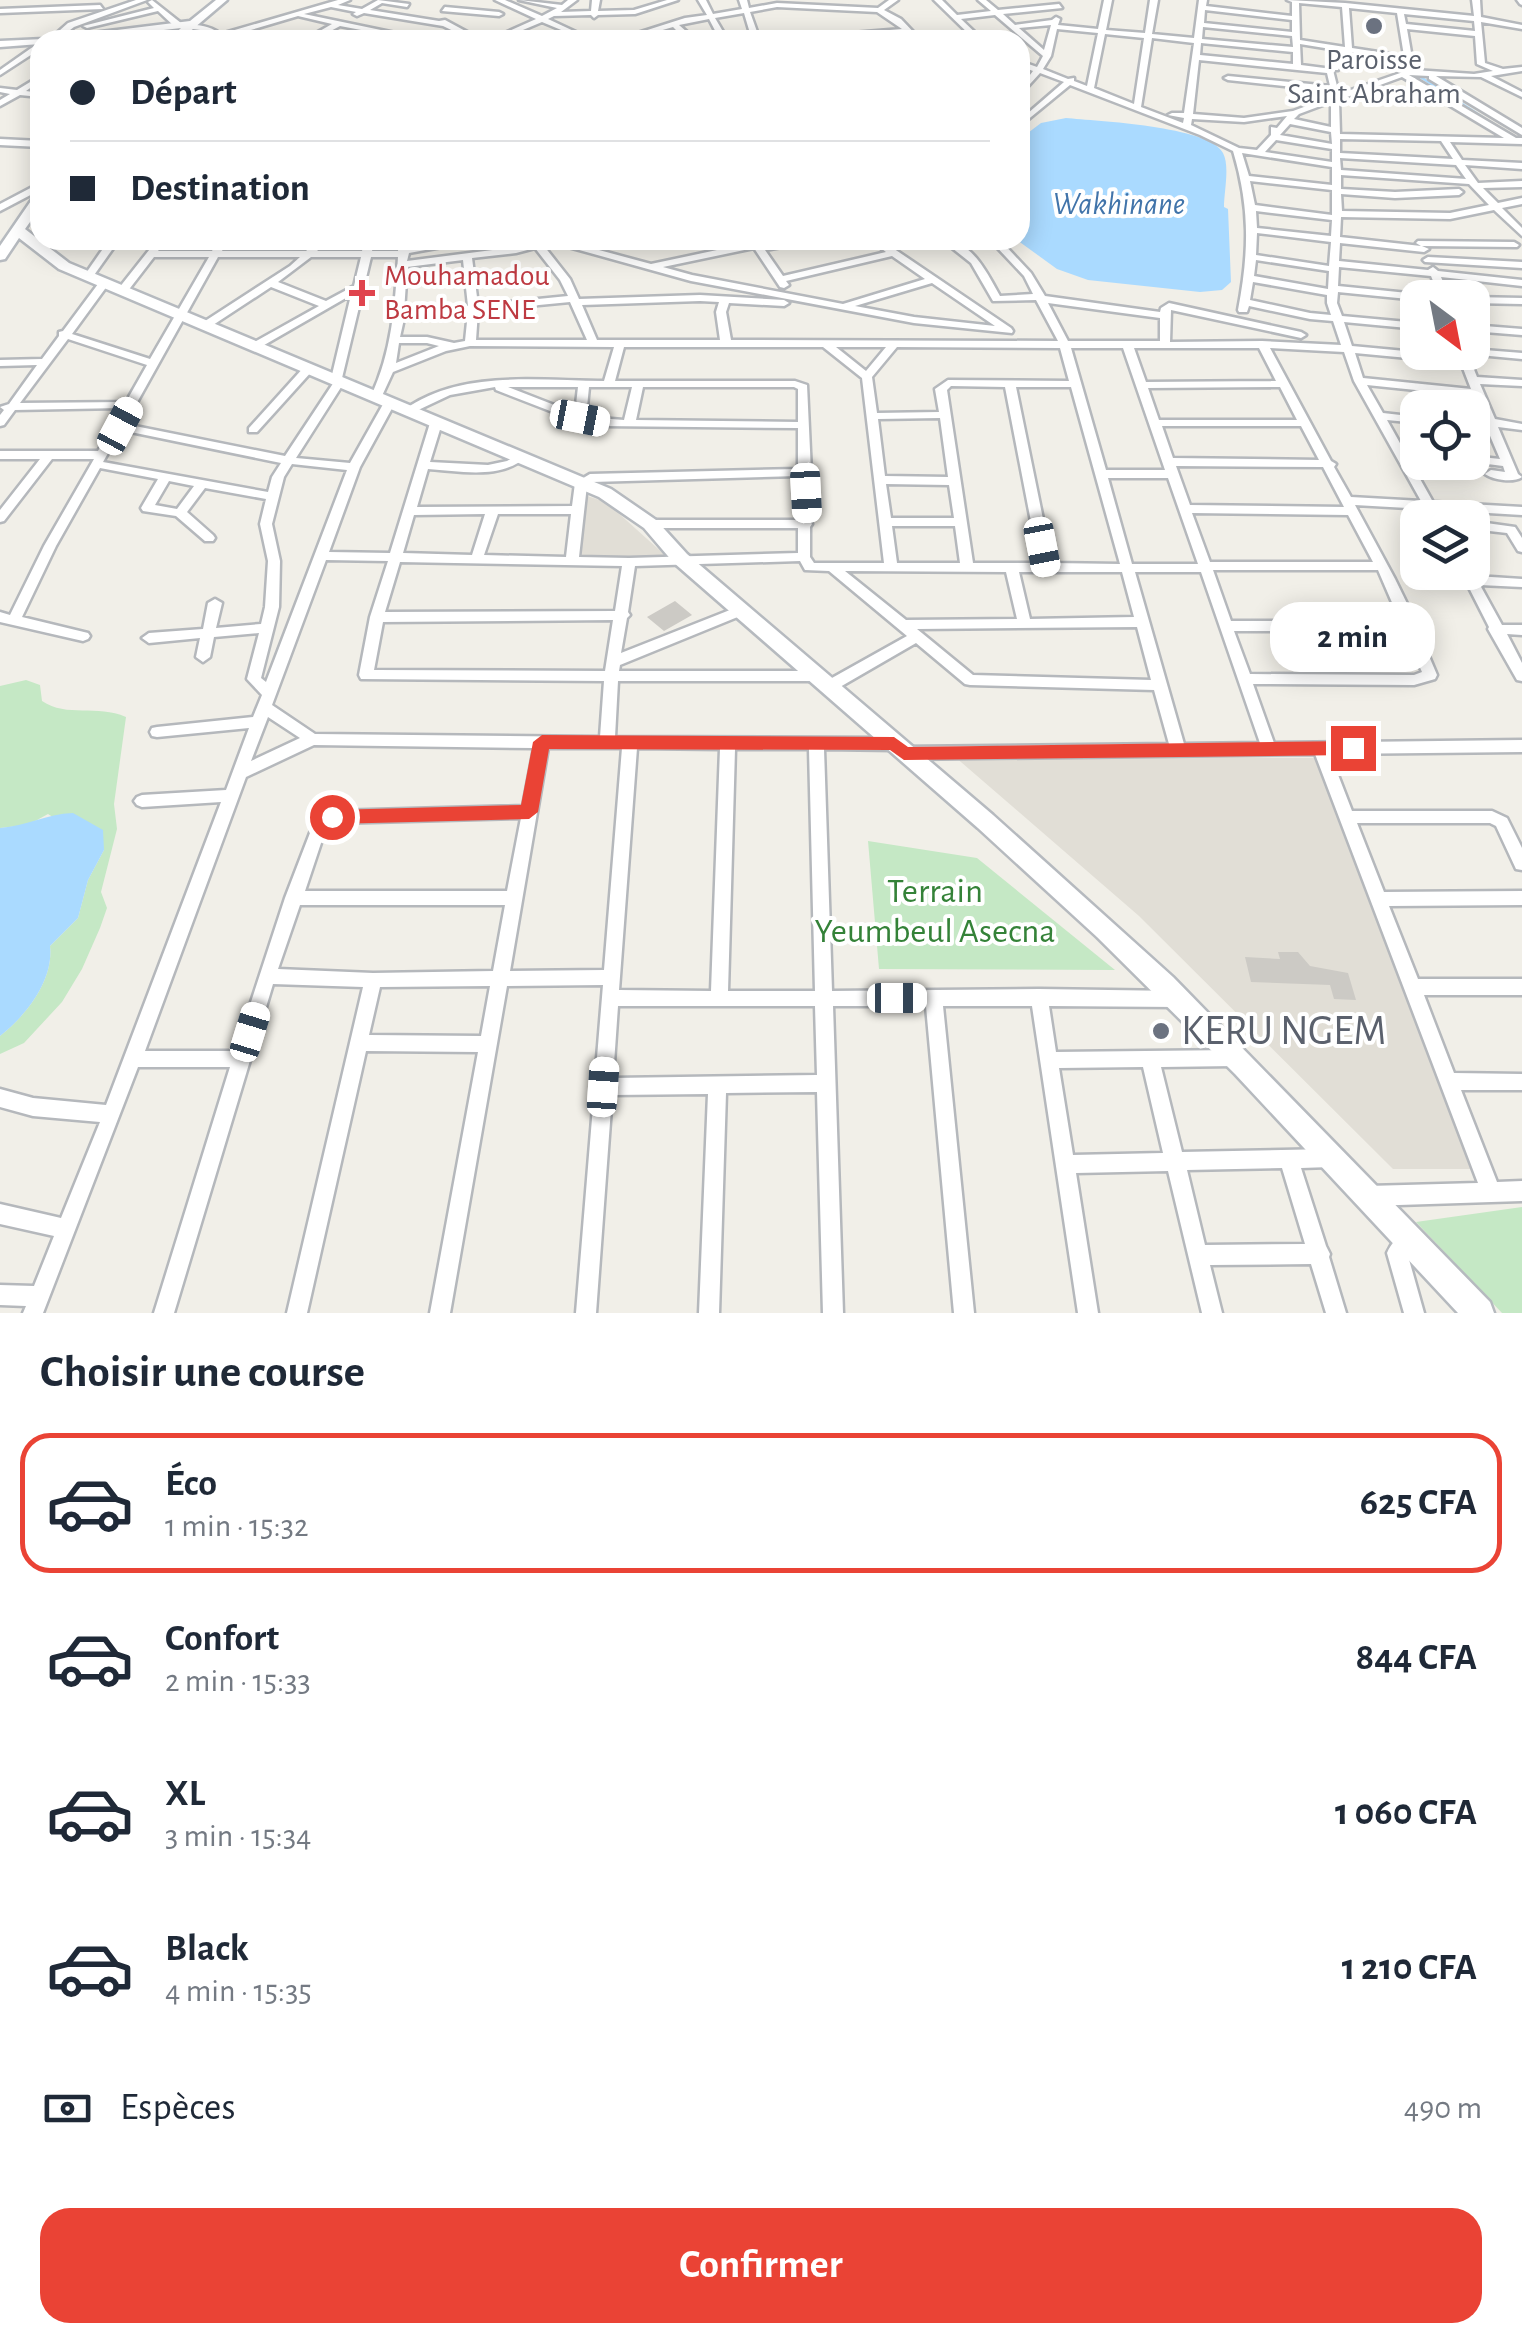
<!DOCTYPE html>
<html lang="fr">
<head>
<meta charset="utf-8">
<style>
  :root { --surface:#fff; --page:#f6f6f7; --text:#1f2937; --muted:#747a83; --line:#e0e1e3; --accent:#ea4335 }
  body { margin:0; font-family:"Alegreya Sans",sans-serif; background:var(--page); color:var(--text); height:100vh; display:flex; flex-direction:column; font-size:38px; white-space:nowrap }
  * { box-sizing:border-box; margin:0 }
  p { font-size:32px; color:var(--muted) }
  .icon { flex:none; width:55px; height:55px; fill:none; stroke:currentColor; stroke-width:2; stroke-linecap:round; stroke-linejoin:round }
  .map { position:relative; height:1313px; overflow:hidden }
  .sheet { display:flex; flex-direction:column; background:var(--surface); flex:1 }
  .sheet>* { flex:none }
  .banner { position:absolute; left:30px; top:30px; width:1000px; height:220px; border-radius:30px; box-shadow:0 5px 25px #0003; display:grid; align-content:center; height:220px; padding:0 40px; background:var(--surface) }
  .needle { width:65px; rotate:148deg }
  .tools { position:absolute; left:1400px; top:280px; display:grid; gap:20px }
  .tools a { display:grid; place-items:center; width:90px; height:90px; border-radius:20px; background:var(--surface); box-shadow:0 5px 25px #0003; font-size:50px }
  .end { position:absolute; width:45px; height:45px; margin:-22px; border:12px solid #ea4335; background:#fff; box-shadow:0 0 0 5px #fff }
  .from { border-radius:50% }
  .bubble { position:absolute; height:70px; border-radius:30px; background:var(--surface); box-shadow:0 5px 25px #0003; font-size:32px; font-weight:700; line-height:70px; text-align:center }
  .car { position:absolute; width:30px; height:60px; margin:-30px -15px; border-radius:12px; box-shadow:0 0 8px 2px #0007; background:linear-gradient(#fff 24%,#345 0 40%,#fff 0 76%,#345 0 86%,#fff 0) }
  .banner b { display:flex; align-items:center; gap:35px; height:95px; font-size:38px }
  .banner b+b { border-top:2px solid var(--line) }
  .banner i { width:25px; height:25px; background:var(--text) }
  ul { padding:0; list-style:none }
  li { display:flex; align-items:center; gap:30px; height:140px; margin:0 20px 15px; padding:0 20px; border:5px solid transparent; border-radius:30px }
  li div { flex:1 }
  li b { display:block; font-size:38px }
  li em { font-style:normal; font-weight:700 }
  li.selected { border-color:var(--accent) }
  li>.icon { width:90px; height:90px; stroke-width:1.5 }
  h2 { padding:0 40px; font-size:45px; line-height:120px }
  .pay { display:flex; align-items:center; gap:25px; height:110px; padding:0 40px; font-size:38px }
  .pay p { margin-inline-start:auto }
  .button { display:flex; gap:20px; margin-top:auto; padding:20px 40px }
  .button a { flex:1; height:115px; border-radius:30px; background:var(--accent); color:#fff; font-size:40px; font-weight:700; line-height:115px; text-align:center }
  .map>svg:first-child { display:block }
  .education { fill:#e1ded6 }
  .green { fill:#c5e8c5 }
  .water { fill:#aadaff }
  .lines { fill:none; stroke-linecap:round; stroke-linejoin:round }
  .stream { stroke:#aadaff; stroke-width:2.5 }
  .building { fill:#cccac5 }
  .street-casing { stroke:#b5b8bc; stroke-width:5 }
  .secondary-casing { stroke:#b6babf; stroke-width:5 }
  .street { fill:#fff; fill-rule:evenodd }
  .secondary { fill:#fff; fill-rule:evenodd }
  .route { fill:#ea4335 }
  .worship-dot { fill:#6b7280; stroke:#fff; stroke-width:4 }
  .health-dot { fill:#e0444e; stroke:#fff; stroke-width:4 }
  .labels { text-anchor:middle; dominant-baseline:central; stroke-width:8; stroke-linejoin:round; paint-order:stroke }
  .far-worship-label { font-size:30px; fill:#5b616d; stroke:#fff }
  .far-health-label { font-size:30px; fill:#be3a42; stroke:#fff; text-anchor:start }
  .far-water-label { font-size:32px; font-style:italic; fill:#4174aa; stroke:#fff }
  .park-label { font-size:35px; fill:#348238; stroke:#fff }
  .near-worship-label { font-size:42px; fill:#5b616d; stroke:#fff; text-anchor:start }
</style>
</head>
<body>
<div class="map">
<svg width="1522" height="1313" viewBox="0 0 1522 1313">
  <rect width="100%" height="100%" fill="#f1efe8"/>
  <!-- education -->
  <g class="education">
    <path d="M587 496 606 502 666 556H579Z"/>
    <path d="M954 756 1318 758 1472 1169H1393L1139 916Z"/>
  </g>
  <!-- green -->
  <g class="green">
    <path d="M26 680 40 685 42 701C67 718 97 704 126 717L114 804 117 829 101 892 107 908 100 928 82 969 62 1002 24 1043 0 1054V1036C26 1016 54 980 50 946L78 918 88 880 104 850 48 814 28 825 0 828V686Z"/>
    <path d="M868 841 977 858 1115 970 879 969Z"/>
    <path d="M1522 1207V1313H1502L1416 1222Z"/>
  </g>
  <!-- water -->
  <g class="water">
    <path d="M1066 118C1096 121 1210 126 1223 153 1230 166 1224 192 1224 207L1228 209 1231 282 1222 290 1200 292 1088 280 1057 269 1017 240H1020V139L1041 123Z"/>
    <path d="M73 813 103 830 104 850 88 880 78 918 50 946C54 980 26 1016 0 1036V828C26 826 46 814 73 813Z"/>
  </g>
  <g class="lines">
    <!-- stream -->
    <path class="stream" d="M1419 76 1498 127"/>
  </g>
  <!-- building -->
  <g class="building">
    <path d="M675 601 692 615 664 631 647 617Z"/>
    <path d="M1278 952H1298L1310 966 1348 973 1356 1000 1334 999 1330 985 1251 982 1245 957 1280 959Z"/>
  </g>
  <g class="lines">
    <defs>
      <g id="street">
        <path d="M136 0H147L74 27 57 40 50 39 68 23Z"/>
        <path d="M152 0 181 23V27H175L158 11 87 28 83 26 154 8 148 2Z"/>
        <path d="M338 0H350L338 5 362 9 378 0 409 4 407 7 382 3 370 10 439 21 445 20 482 40H472L443 26 364 13 357 16 353 14 356 12 331 7 304 14 429 40H414L340 26 314 40H304L332 24 298 16 224 38 226 40H218L207 31 180 27C193 22 210 26 221 34Z"/>
        <path d="M495 0H505L542 16 557 8 519 0 562 5 568 0H577L561 12 591 11 592 0H600L598 11 634 10 667 0H678L635 14 598 15 594 18 591 15 554 16 548 19 593 40H583L572 35 559 40H548L566 32 542 22 499 40H489L536 19Z"/>
        <path d="M698 0H706L713 14 742 9 739 0H747L749 8 777 3 878 8 889 0H898L884 10 901 19 921 40H913L906 33 820 40H787L791 38 902 29 877 12 777 7 750 12 760 40H752L744 13 715 18 728 40H720L709 19 679 25 687 32 688 40H680L679 33 673 27 628 40H616L685 18 707 15Z"/>
        <path d="M934 0H942L957 15 991 11 978 0H986L998 10 1059 4 1062 8 1003 14 1015 25 1052 20 1056 17 1060 19 1058 25 1098 29 1104 0H1112L1106 30 1145 33 1150 0H1158L1152 34 1194 38 1199 0H1207L1206 6 1292 16V2L1287 0 1345 3 1474 16 1472 0H1480L1481 17 1522 25V29L1481 22 1485 63 1503 69 1522 67V71L1491 76 1522 92V97L1481 77 1436 76 1522 128V135L1429 79V76L1409 75 1516 138H1522V144L1450 142 1462 160 1522 163V169L1465 165 1478 183 1522 181V187L1483 188 1498 203 1522 198V204L1502 208 1522 228V236L1494 210 1450 219 1341 217 1340 237 1421 246 1416 243 1418 241 1514 242 1519 245 1517 247 1422 246 1429 249 1424 252 1340 243 1339 261 1428 270 1433 267 1438 271 1522 280V286L1441 277 1450 298H1440L1431 276 1339 267 1338 286 1428 295 1433 298H1418V300L1338 292 1337 303 1342 316 1418 323V329L1344 322 1352 346 1458 356 1457 352H1467L1477 377 1522 380V386L1480 384 1495 419 1522 424V430L1498 427 1518 474 1522 477C1514 483 1493 480 1485 474L1491 470 1505 472 1503 466 1472 462V456L1500 459 1488 431 1472 429V423L1485 424 1474 396 1367 385 1383 413 1418 417V423L1387 420 1433 502 1522 507V515L1438 510 1442 518H1430L1425 509 1355 505 1395 579 1418 626 1417 628 1437 675 1435 679 1414 685 1253 684 1274 743 1522 740V752L1330 754 1352 811H1492L1507 818 1522 848V870L1516 869 1496 826 1490 823H1357L1384 892 1522 891V905L1389 906 1418 979H1522V995H1424L1454 1073 1522 1074V1090H1461L1497 1182 1522 1181V1201L1368 1206 1361 1203 1358 1196 1361 1189 1368 1186 1478 1183 1315 754 904 759 899 757 897 753 899 749 904 747 1169 744 1154 690 970 685 965 684 916 643 833 691H823L821 687 823 683 907 636 829 571 805 570 800 561 635 566 628 612 630 615 627 618 621 653 735 608H745L747 611 745 614 620 665 619 671H817L824 676 817 681H618L615 737 894 738 899 740 901 744 899 748 894 750 824 749 832 991 1039 989 1178 991 1184 994 1187 999 1184 1004 1178 1007 1049 1006 1056 1052 1235 1050 1241 1052 1244 1058 1241 1064 1235 1066 1161 1067 1182 1152 1330 1149 1337 1152 1339 1158 1337 1164 1330 1167 1301 1168 1326 1246 1330 1254 1329 1257 1346 1313H1326L1311 1264 1210 1265 1222 1313H1202L1168 1171 1076 1173 1098 1313H1078L1032 1006H943L974 1313H954L926 1006H833L843 1313H823L817 1092 726 1093 719 1313H699L708 1094 612 1095 596 1313H576L603 985 507 986 450 1313H430L478 1052 366 1051 307 1313H287L363 987 273 984 174 1313H154L230 1067H138L43 1313H23L26 1306 0 1305V1285L34 1286 54 1236 0 1224V1204L61 1218 100 1122 33 1116 0 1107V1089L33 1098 106 1105 221 802 142 807 137 805 134 801 137 797 142 795 226 790 249 728 157 737 152 736 150 732 152 728 157 727 253 717 262 695 247 679 259 633 214 637 210 657 203 662 196 657 200 638 149 643 142 638 149 633 203 629 208 603 215 599 222 603 216 628 261 624 265 607 268 561 260 524 266 499 205 488 187 512 213 535 215 538 213 541H205L176 516 143 511 141 508 158 479 100 468 56 546 22 617 88 633 90 636 88 639 83 641 0 622V612L10 615 44 546 94 459H52L4 521 0 522V510L40 459H0V451H98L122 408 15 410 4 425 0 426V415L4 410 0 407 9 404 37 365 0 366V360L42 359 59 336V332L63 331 101 280 105 279 110 282 72 334 150 359 209 257H154L127 292H119V288L157 240H167L158 251H212L218 240H228L222 251H306L318 240H329L317 251H362L365 240H375L372 251H398L399 240H409L408 248 449 240H469L464 243 409 253 407 261 516 247 544 240H565L589 247 613 240H629L599 250 651 264 750 243 748 240H758L761 245 788 240H809L804 243 765 250 783 276 886 252 870 240H881L1011 328 1013 331 1012 333 914 323 691 281 554 243 544 246 570 279 579 299 700 295 784 300 789 303 784 306 729 303 726 312 731 340 1058 341 1036 300 993 301 971 263 942 240C972 240 987 273 1000 296L1033 294 1024 276 990 240H1000L1031 273 1045 296 1160 312 1161 308 1169 303 1301 332 1306 335 1301 338 1171 310 1170 342 1262 341 1341 345 1333 321 1310 319 1249 306 1247 312H1239L1238 310C1249 252 1250 208 1233 151L1200 135 1070 85 1020 126V120L1064 82 1040 73 1020 95V88L1033 71 1020 66V61L1037 67 1043 56 995 15 961 19 983 40H975ZM1299 3 1342 7 1345 47 1300 40ZM1349 8 1397 13 1404 56 1352 48ZM1205 10 1292 20V32L1204 23ZM1404 14 1474 21 1475 31 1406 24ZM1051 25 1044 50 1019 28ZM1203 27 1292 36 1293 47 1202 39ZM1057 29 1098 33 1087 86 1074 81V78L1068 79 1043 69 1051 56ZM1407 29 1475 36 1477 64 1493 71 1474 74 1414 70ZM1105 34 1144 38 1134 104 1094 88ZM1152 38 1194 43 1184 113H1172L1168 115 1184 118 1183 123 1141 107ZM1201 43 1293 52V64L1200 55ZM1300 44 1343 51 1332 69 1301 65ZM1349 52 1404 61 1406 71 1339 94 1333 70H1338ZM1199 60 1327 73 1330 86 1228 76 1224 78 1228 80 1331 91V97L1293 111 1244 118 1193 114ZM1402 77 1504 138 1340 134 1339 100ZM1331 102V127L1294 119 1299 114ZM1287 116 1277 128 1271 127V135L1257 150 1239 148 1191 125 1192 119 1244 122ZM1290 124 1331 132 1332 144 1280 135ZM1340 139 1441 141 1453 159 1340 153ZM1276 140 1332 149V162L1265 152ZM1242 153 1332 167V185L1249 176ZM1340 158 1456 165 1466 179 1341 170ZM1341 175 1469 184 1489 205 1450 213 1342 211 1341 194 1395 198 1459 195 1463 192 1459 189 1395 192 1341 189ZM1250 181 1332 190V215L1255 205ZM1256 211 1332 220 1331 236 1257 228ZM1257 233 1331 242 1329 266 1256 255ZM535 248 560 280 568 296 478 305 472 258 516 253ZM754 248 780 287 784 288 789 285 786 281 892 256 925 279 843 304 692 275 663 267ZM218 257H300L290 266 202 323V327H210L271 287 319 306 251 344V348H259L351 295 331 379 334 382 285 456 125 424ZM311 257H361L354 286 326 301 278 282ZM371 257H398C395 305 392 352 371 396L373 398H381L393 372 446 351 470 346 614 347 604 381C540 381 460 369 404 410L410 413 414 412 450 395 495 387 496 390 576 421 602 426 798 428V469L590 474 575 483 572 506 417 507 428 469C460 471 500 480 526 457L520 453 507 461 488 465 430 462 442 423 436 420 430 423 390 553 329 552 360 467 396 401 390 398 386 399 350 463 296 458 345 381 342 378ZM463 260 468 306 404 312 407 267ZM1256 260 1329 271 1328 289 1254 276ZM1253 282 1327 295V303L1331 315 1310 313 1250 300ZM932 283 995 326 914 317 855 306ZM700 301 719 302 716 312 720 340H597L582 305ZM570 302 587 340H476L478 311ZM1048 303 1160 318V341H1068ZM468 312 465 341 454 343 427 337H400L404 319ZM68 339 147 365 126 402 20 403ZM399 343H427L439 346 396 363ZM624 347H823L862 378 884 563H814L810 557V527L812 524 810 521 811 472 807 385 795 381H615ZM836 347H886L866 371ZM897 347 1060 348 1069 381 948 380 935 389 939 412 877 413 872 377ZM1071 348H1123L1165 470H1106ZM1134 348H1259L1276 381 1146 382ZM1270 348 1344 352 1354 381 1421 501 1351 497 1334 467 1336 464 1331 461ZM1355 353 1461 363 1471 389 1363 378ZM951 386 1005 387 1039 563H973L947 390ZM508 387H578L575 413ZM589 387H632L624 420 586 417ZM643 387H794L798 389V422L636 420ZM1016 387H1071L1120 564 1052 563ZM1280 387 1297 420H1159L1148 388ZM940 418 948 477 885 476 878 419ZM1162 426H1301L1319 460 1173 458ZM121 430 281 463 272 477 268 492 103 462ZM292 464 347 470 266 682 261 678 279 607 280 561 272 524 284 477ZM1176 466 1323 467 1344 507 1190 505ZM798 476V520H650L644 524 650 528H798V553L629 558 579 557 587 485 592 482ZM1108 478H1168L1198 564H1132ZM169 481 194 486 177 509 155 505ZM886 484 949 485 954 518H891ZM1192 513 1348 515 1373 562H1210ZM485 514 472 555 403 553 414 515ZM498 514H571L566 557 484 555ZM892 526H955L960 563H897ZM326 560 388 561 370 617 359 675 361 679 604 681 600 737 315 734 272 705ZM400 562 622 566 615 611 385 612ZM1213 570H1378L1400 621H1231ZM845 571 1006 572 1017 619 906 620ZM1019 572H1122L1134 617 1030 619ZM1135 572H1201L1260 743 1184 744ZM613 620 605 671 374 670 383 622ZM1137 627 1151 680 973 675 917 629ZM1234 631H1404L1422 672 1414 675 1250 674ZM268 717 300 738 251 761ZM314 745 534 748 523 806 332 811 315 820 285 898 235 1051H145L246 777ZM548 748H622L604 970 510 971ZM637 748 720 749 711 991 619 990ZM735 749H809L815 991H728ZM521 818 507 891H305L326 828 335 823ZM300 905H505L493 971 373 973 278 969ZM490 986 481 1036 369 1035 380 987ZM618 1006H815L817 1075 613 1078ZM1143 1067 1163 1153 1073 1155 1059 1068ZM1282 1168 1305 1244 1205 1245 1187 1170Z"/>
        <path d="M1517 0H1522V5L1520 4Z"/>
        <path d="M100 5 103 9 0 13V9Z"/>
        <path d="M445 7 499 12 503 14 499 16 442 11Z"/>
        <path d="M37 44H40V49L0 75V70Z"/>
        <path d="M40 76V81L26 91 40 93V97L20 95 0 106V100L10 94 0 92V88L17 90Z"/>
        <path d="M0 139 40 141V147L0 145Z"/>
        <path d="M40 183V190L0 211V204Z"/>
        <path d="M109 240H119L92 278H86L84 276Z"/>
        <path d="M1428 257 1522 262V268L1425 262 1423 260Z"/>
        <path d="M1472 297 1522 298V304L1472 303V298H1470Z"/>
        <path d="M1472 325 1522 329V335L1472 331Z"/>
        <path d="M1472 349 1522 353V359L1468 354 1467 352H1472Z"/>
        <path d="M309 365 313 366V370L257 432H249V428L305 366Z"/>
        <path d="M1472 521 1515 527 1522 538V552L1518 551 1507 533 1472 529Z"/>
        <path d="M1472 570 1476 576 1522 579V587L1480 585 1502 625H1522V635L1507 634 1522 663V681L1517 680 1488 629 1489 627 1461 572H1472Z"/>
        <path d="M1409 1231 1416 1234 1419 1241 1416 1248 1408 1256 1424 1313H1404L1387 1253C1391 1243 1399 1235 1409 1231Z"/>
      </g>
      <g id="secondary">
        <path d="M216 0H227L180 40H168L181 28 77 40H40V44L0 47V41L44 39 190 21Z"/>
        <path d="M40 194V208L25 229 69 263 611 489 656 520 687 554 993 815 1173 977 1490 1302 1494 1313H1458L1235 1074 1097 937 978 828 673 562 644 528 599 497 59 269 19 238 5 259 0 260V246L35 195Z"/>
      </g>
    </defs>
    <!-- street casing -->
    <use href="#street" class="street-casing"/>
    <!-- secondary casing -->
    <use href="#secondary" class="secondary-casing"/>
    <!-- street -->
    <use href="#street" class="street"/>
    <!-- secondary -->
    <use href="#secondary" class="secondary"/>
  </g>
  <!-- route -->
  <path class="route" d="M542 735 894 737 908 747 1353 741 1362 748 1353 755 904 760 890 750 549 749 538 812 529 819 332 824 323 817 332 810 521 805 533 742Z"/>
  <!-- markers -->
  <g class="worship-dot">
    <circle cx="1374" cy="26" r="10"/>
    <circle cx="1161" cy="1031" r="10"/>
  </g>
  <path class="health-dot" d="M357 278h10v10h10v10h-10v10h-10v-10h-10v-10h10z"/>
  <g class="labels">
    <!-- far-worship labels -->
    <g class="far-worship-label">
      <text x="1374" y="60">Paroisse<tspan x="1374" dy="34">Saint Abraham</tspan></text>
    </g>
    <!-- far-health labels -->
    <g class="far-health-label">
      <text x="384" y="276">Mouhamadou<tspan x="384" dy="34">Bamba SENE</tspan></text>
    </g>
    <!-- far-water labels -->
    <g class="far-water-label">
      <text x="1119" y="204">Wakhinane</text>
    </g>
    <!-- park labels -->
    <g class="park-label">
      <text x="935" y="891">Terrain<tspan x="935" dy="40">Yeumbeul Asecna</tspan></text>
    </g>
    <!-- near-worship labels -->
    <g class="near-worship-label">
      <text x="1181" y="1031">KERU NGEM</text>
    </g>
  </g>
</svg>
<div class="tools">
<a><svg class="needle" viewBox="-14 -14 28 28"><path d="M0-13l5 13h-10z" fill="#e53935"/><path d="M0 13l5-13h-10z" fill="#747a83"/></svg></a>
<a><svg class="icon" aria-label="locate" viewBox="0 0 24 24"><circle cx="12" cy="12" r="6"/><path d="M12 2v4M12 18v4M2 12h4M18 12h4"/></svg></a>
<a><svg class="icon" aria-label="layers" viewBox="0 0 24 24"><path d="M12 4l9 5-9 5-9-5zM3 14l9 5 9-5"/></svg></a>
</div>
<i class="end from" style="left:332px;top:817px"></i>
<i class="end" style="left:1353px;top:748px"></i>
<div class="bubble" style="left:1270px;top:602px;width:165px">2 min</div>
<i class="car" style="left:580px;top:418px;rotate:101deg"></i>
<i class="car" style="left:120px;top:426px;rotate:28deg"></i>
<i class="car" style="left:806px;top:493px;rotate:177deg"></i>
<i class="car" style="left:1042px;top:547px;rotate:169deg"></i>
<i class="car" style="left:897px;top:998px;rotate:90deg"></i>
<i class="car" style="left:250px;top:1032px;rotate:17deg"></i>
<i class="car" style="left:603px;top:1087px;rotate:4deg"></i>
<div class="banner">
<b><i class="from"></i>Départ</b>
<b><i></i>Destination</b>
</div>
</div>
<section class="sheet">
<h2>Choisir une course</h2>
<ul>
<li class="selected"><svg class="icon" aria-label="car" viewBox="0 0 24 24"><path d="M5 17H2v-5l4-1 3-4h7l3 4 3 1v5h-3M9 17h6M6 11h13"/><circle cx="7" cy="17" r="2"/><circle cx="17" cy="17" r="2"/></svg><div><b>Éco</b><p>1 min · 15:32</p></div><em>625 CFA</em></li>
<li><svg class="icon" aria-label="car" viewBox="0 0 24 24"><path d="M5 17H2v-5l4-1 3-4h7l3 4 3 1v5h-3M9 17h6M6 11h13"/><circle cx="7" cy="17" r="2"/><circle cx="17" cy="17" r="2"/></svg><div><b>Confort</b><p>2 min · 15:33</p></div><em>844 CFA</em></li>
<li><svg class="icon" aria-label="car" viewBox="0 0 24 24"><path d="M5 17H2v-5l4-1 3-4h7l3 4 3 1v5h-3M9 17h6M6 11h13"/><circle cx="7" cy="17" r="2"/><circle cx="17" cy="17" r="2"/></svg><div><b>XL</b><p>3 min · 15:34</p></div><em>1 060 CFA</em></li>
<li><svg class="icon" aria-label="car" viewBox="0 0 24 24"><path d="M5 17H2v-5l4-1 3-4h7l3 4 3 1v5h-3M9 17h6M6 11h13"/><circle cx="7" cy="17" r="2"/><circle cx="17" cy="17" r="2"/></svg><div><b>Black</b><p>4 min · 15:35</p></div><em>1 210 CFA</em></li>
</ul>
<div class="pay"><svg class="icon" aria-label="cash" viewBox="0 0 24 24"><path d="M3 7h18v10H3z"/><circle cx="12" cy="12" r="2"/></svg>Espèces<p>490 m</p></div>
<div class="button"><a>Confirmer</a></div>
</section>
</body>
</html>
